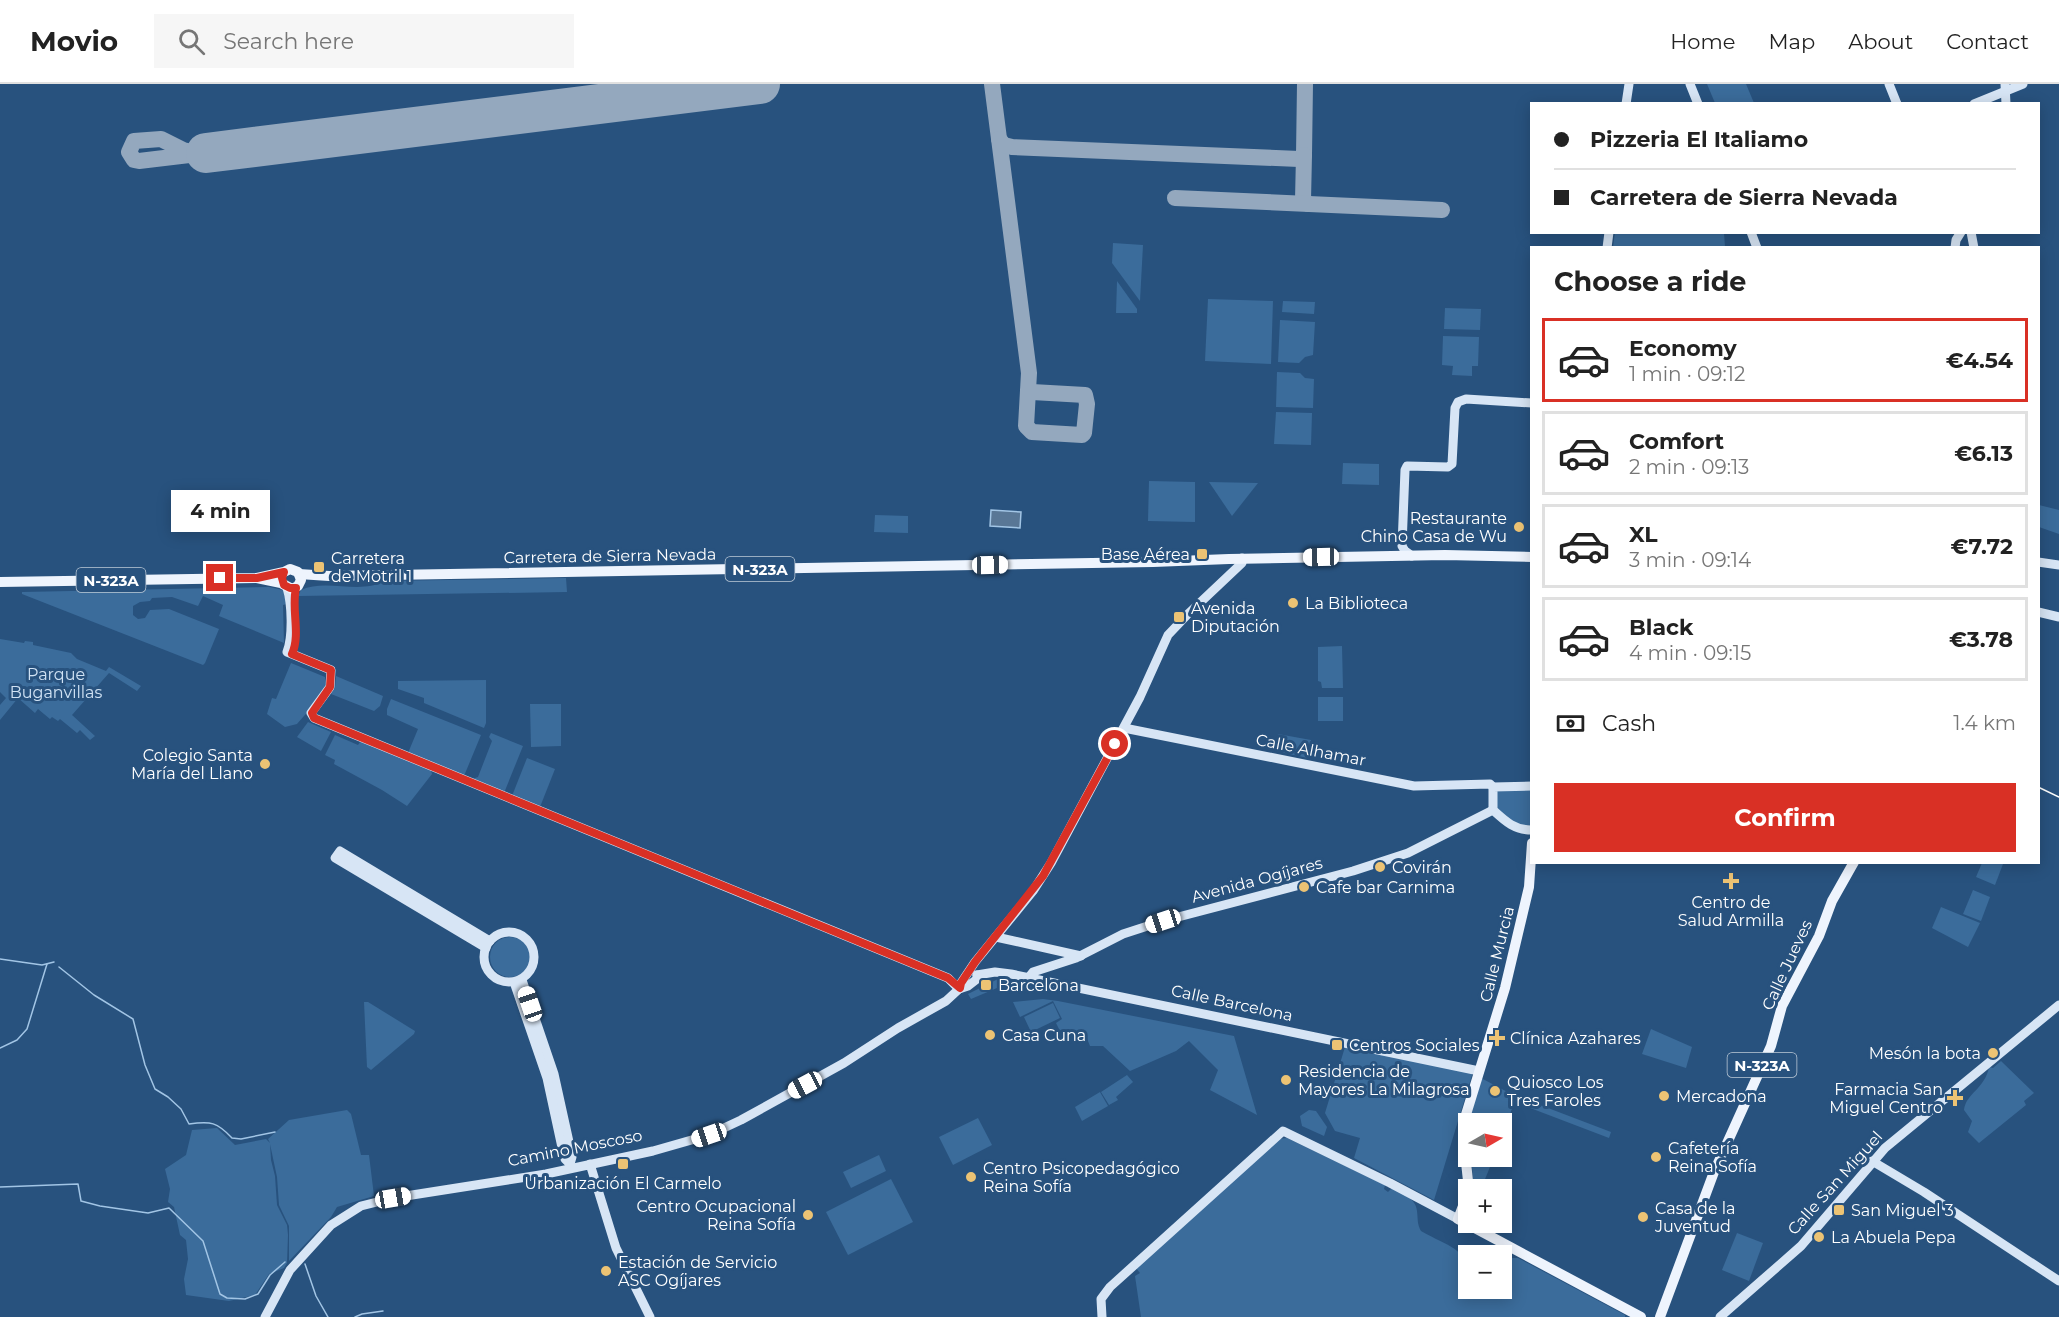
<!DOCTYPE html>
<html lang="en">
<head>
<meta charset="utf-8">
<style>
  :root { --surface:#fff; --page:#f6f6f6; --text:#222; --muted:#767676; --line:#e0e0e0; --accent:#d93025 }
  body { margin:0; font-family:Montserrat,sans-serif; background:var(--page); color:var(--text); height:100vh; display:flex; flex-direction:column; font-size:22px; white-space:nowrap }
  * { box-sizing:border-box; margin:0 }
  p { font-size:20px; color:var(--muted) }
  .icon { flex:none; width:33px; height:33px; fill:none; stroke:currentColor; stroke-width:2; stroke-linecap:round; stroke-linejoin:round }
  .map { position:relative; flex:1; overflow:hidden }
  .details { position:absolute; left:1530px; top:162px; width:510px; height:618px; display:flex; flex-direction:column; background:var(--surface); border-radius:0px; box-shadow:0 3px 15px #0003 }
  .details>* { flex:none }
  .top-card { position:absolute; left:1530px; top:18px; width:510px; height:132px; border-radius:0px; box-shadow:0 3px 15px #0003; display:grid; align-content:center; height:132px; padding:0 24px; background:var(--surface) }
  .needle { width:39px; rotate:81deg }
  .tools { position:absolute; left:1458px; top:1029px; display:grid; gap:12px }
  .tools a { display:grid; place-items:center; width:54px; height:54px; border-radius:0px; background:var(--surface); box-shadow:0 3px 15px #0003; font-size:30px }
  .end { position:absolute; width:27px; height:27px; margin:-14px; border:8px solid #d93025; background:#fff; box-shadow:0 0 0 3px #fff }
  .from { border-radius:50% }
  .bubble { position:absolute; height:42px; border-radius:0px; background:var(--surface); box-shadow:0 3px 15px #0003; font-size:20px; font-weight:700; line-height:42px; text-align:center }
  .car { position:absolute; width:18px; height:36px; margin:-18px -9px; border-radius:8px; box-shadow:0 0 4px 2px #0007; background:linear-gradient(#fff 24%,#345 0 40%,#fff 0 76%,#345 0 86%,#fff 0) }
  .top-card b { display:flex; align-items:center; gap:21px; height:57px; font-size:22px }
  .top-card b+b { border-top:2px solid var(--line) }
  .top-card i { width:15px; height:15px; background:var(--text) }
  ul { padding:0; list-style:none }
  li { display:flex; align-items:center; gap:18px; height:84px; margin:0 12px 9px; padding:0 12px; border:3px solid var(--line); border-radius:0px }
  li div { flex:1 }
  li b { display:block; font-size:22px }
  li em { font-style:normal; font-weight:700 }
  li.current { border-color:var(--accent) }
  li>.icon { width:54px; height:54px; stroke-width:1.5 }
  h2 { padding:0 24px; font-size:27px; line-height:72px }
  .pay { display:flex; align-items:center; gap:15px; height:66px; padding:0 24px; font-size:22px }
  .pay p { margin-inline-start:auto }
  .cta { display:flex; gap:12px; margin-top:auto; padding:12px 24px }
  .cta a { flex:1; height:69px; border-radius:0px; background:var(--accent); color:#fff; font-size:24px; font-weight:700; line-height:69px; text-align:center }
  header { display:flex; align-items:center; gap:36px; box-sizing:border-box; height:84px; padding:0 30px; background:var(--surface); border-bottom:2px solid var(--line) }
  header strong { font-size:28px }
  nav { display:flex; gap:33px; margin-inline-start:auto; font-size:21px }
  .search { width:420px; height:54px; background:var(--page); display:flex; align-items:center; gap:15px; box-sizing:border-box; padding:0 21px; border-radius:0px; color:var(--muted); font-size:22px }
  .map>svg:first-child { display:block }
  .green { fill:#3b6c9b }
  .water { fill:#597796; stroke:#a2c5e5; stroke-width:1.5 }
  .lines { fill:none; stroke-linecap:round; stroke-linejoin:round }
  .stream { stroke:#a2c5e5; stroke-width:1.5 }
  .taxiway { stroke:#94a8be; stroke-width:16 }
  .runway { stroke:#94a8be; stroke-width:40 }
  .secondary { stroke:#d7e5f5; stroke-width:9 }
  .primary { stroke:#eef4fd; stroke-width:10 }
  .tram { stroke:#fff; stroke-width:1.5 }
  .route { stroke:#d93025; stroke-width:8 }
  .poi-dot { fill:#ecc374; stroke:#28527e; stroke-width:2 }
  .labels { text-anchor:middle; dominant-baseline:central; stroke-width:6; stroke-linejoin:round; paint-order:stroke }
  .shield { fill:#28527e; stroke:#becbd8; stroke-width:1.5 }
  .shield-label { font-size:15px; font-weight:bold; fill:#fff }
  .poi-label { font-size:16px; fill:#fff; stroke:#28527e; text-anchor:start }
  .street-label { font-size:16px; fill:#fff; stroke:#28527e }
  .park-label { font-size:16px; fill:#d0e2f4; stroke:#28527e }
</style>
</head>
<body>
<header>
<strong>Movio</strong>
<div class="search"><svg class="icon" aria-label="search" viewBox="0 0 24 24"><circle cx="10" cy="10" r="6"/><path d="M15 15l6 6"/></svg>Search here</div>
<nav><a>Home</a><a>Map</a><a>About</a><a>Contact</a></nav>
</header>
<div class="map">
<svg width="2059" height="1233" viewBox="0 0 2059 1233">
  <rect width="100%" height="100%" fill="#28527e"/>
  <!-- green -->
  <g class="green">
    <path d="M1707 0H1746L1754 19H1715Z"/>
    <path d="M1615 148 1724 149 1725 163H1613Z"/>
    <path d="M1113 159 1143 161 1140 217 1112 179Z"/>
    <path d="M1117 197 1137 225V229H1116Z"/>
    <path d="M1208 215 1273 217 1271 280 1205 277Z"/>
    <path d="M1283 217 1315 218 1314 230 1282 228Z"/>
    <path d="M1445 224 1481 225 1480 246 1444 245Z"/>
    <path d="M1280 236 1315 238 1313 271 1305 273 1299 279 1278 278Z"/>
    <path d="M1443 252 1479 253 1478 282H1472V292L1452 291 1453 282 1442 281Z"/>
    <path d="M1277 288 1300 289 1305 294 1314 295 1313 324 1276 323Z"/>
    <path d="M1276 328 1312 329 1311 361 1274 360Z"/>
    <path d="M1343 379 1379 380V401L1342 400Z"/>
    <path d="M1149 397 1195 398V438L1148 437Z"/>
    <path d="M1209 398 1258 399 1232 432Z"/>
    <path d="M2039 421 2059 426V450L2039 443Z"/>
    <path d="M875 431 908 432V449L874 448Z"/>
    <path d="M566 494 567 508 298 512 301 506C326 494 360 511 384 497Z"/>
    <path d="M269 503 283 506 287 520 283 521 284 559 219 532 223 521 203 512 198 522 172 513 152 514 150 517 140 518 133 522V531L138 535 145 534 150 526 169 525 219 545 205 579 203 581 22 510V508Z"/>
    <path d="M0 555 24 559 25 557 33 558V561L71 569 77 575 106 587 109 583 141 602 137 607 109 589 72 631 95 652 90 656 80 646 77 649 60 635 58 637 52 633 50 635 38 625 35 629 18 614 0 636V621L6 614 0 608Z"/>
    <path d="M1342 562 1343 604H1322L1321 598 1318 597V563Z"/>
    <path d="M291 579 325 593C329 609 307 628 297 640L285 643 267 630 272 614 276 615Z"/>
    <path d="M336 592 383 612 380 622 374 627 331 610 335 604Z"/>
    <path d="M486 596V639L484 644 424 619V614L398 605V597Z"/>
    <rect x="1318" y="613" width="25" height="24"/>
    <path d="M391 615 481 651 464 692 408 669 418 645 387 631V625Z"/>
    <path d="M530 620H561V662L531 663Z"/>
    <path d="M308 638 331 648 321 667 297 653Z"/>
    <path d="M491 649 523 662 504 709 472 695 478 693 492 657 489 653Z"/>
    <path d="M1278 650 1311 656 1308 674 1275 667Z"/>
    <path d="M335 651 358 661 361 657 431 686 432 690 407 722 382 706 334 680 335 676 325 671Z"/>
    <path d="M527 674 555 685 540 723 512 712Z"/>
    <path d="M1531 705 1530 741H1517L1496 725V706Z"/>
    <path d="M1982 779 2003 780 1995 801 1976 793Z"/>
    <path d="M1973 806 1990 813 1981 837 1963 830Z"/>
    <path d="M1941 823 1980 839 1968 863 1932 844Z"/>
    <circle cx="510" cy="873" r="20"/>
    <path d="M1000 894 1055 904V906L1006 908 997 904 971 915 968 910Z"/>
    <path d="M1043 915 1058 917 1234 952 1257 1031 1210 1006 1218 986 1189 957 1176 967 1130 987 1103 962H1090L1084 947 1079 948 1064 955 1056 939 1062 935 1053 917 1020 933 1013 918Z"/>
    <path d="M364 918H368L415 947 414 950 371 986 367 983Z"/>
    <path d="M1053 919 1060 934 1031 948 1024 933Z"/>
    <path d="M1651 945 1692 963 1686 984 1642 970Z"/>
    <path d="M1345 963 1471 989 1472 991 1434 1116 1354 1074 1360 1054 1335 1047 1325 1029Z"/>
    <path d="M2001 977 2034 1009 2024 1017 2026 1021 1979 1059 1968 1048 1972 1037 1964 1026C1966 1009 1985 1005 1989 983L1993 984Z"/>
    <path d="M1127 991 1133 998 1116 1013 1118 1016 1109 1021 1101 1008Z"/>
    <path d="M1481 994 1515 1012 1512 1018 1514 1019 1502 1052V1040H1469L1470 1029Z"/>
    <path d="M1100 1008 1108 1022 1082 1037 1075 1023Z"/>
    <path d="M1527 1016 1611 1048 1609 1054 1525 1022Z"/>
    <path d="M347 1026 351 1030 361 1071H369L374 1112 337 1123 331 1133 289 1177V1142L279 1121 277 1093 270 1060 271 1076 275 1092 277 1121 287 1141 288 1151 287 1179 284 1184 269 1190 255 1211 229 1217 186 1211 184 1195 188 1175 186 1156 180 1151 174 1123 168 1118 170 1105 165 1085 186 1071 192 1046 217 1044 235 1061 266 1055 270 1059 268 1055 289 1036Z"/>
    <path d="M1309 1026 1316 1027 1327 1043 1324 1052 1302 1042 1300 1032Z"/>
    <path d="M978 1034 992 1061 953 1081 939 1053Z"/>
    <path d="M1287 1054 1385 1101 1384 1105 1388 1108 1392 1104C1402 1110 1416 1114 1417 1127 1418 1135 1417 1140 1421 1147 1456 1167 1468 1162 1468 1204H1502V1174H1518L1625 1231V1233H1141L1135 1192 1140 1189 1136 1184 1278 1055Z"/>
    <path d="M879 1071 886 1087 851 1104 843 1088Z"/>
    <path d="M1471 1073H1494L1481 1105H1474Z"/>
    <path d="M891 1095 913 1138 848 1171 826 1128Z"/>
    <path d="M1737 1149 1763 1159 1749 1197 1722 1186Z"/>
  </g>
  <!-- water -->
  <path class="water" d="M991 426 1021 428 1020 444 990 442Z"/>
  <g class="lines">
    <!-- stream -->
    <g class="stream">
      <path d="M0 875 42 881 54 878"/>
      <path d="M59 883 94 911 133 935 145 981 155 1005 168 1013 181 1025 189 1040C211 1037 217 1038 232 1054L241 1055 275 1048"/>
      <path d="M0 964 17 956 27 945 47 880"/>
      <path d="M0 1103 78 1100 81 1117 100 1122 148 1129 169 1124 203 1157 220 1210 227 1214 245 1215 258 1210 270 1191 285 1178"/>
      <path d="M305 1180 316 1212 328 1233"/>
      <path d="M355 1233 362 1230 383 1227"/>
    </g>
    <!-- taxiway -->
    <g class="taxiway">
      <path d="M992 0 1029 289 1026 342 1032 348 1082 351 1084 349 1087 320 1085 311 1032 308 1028 305"/>
      <path d="M999 55 1004 61 1012 63 1299 75H1302L1304 71 1305 0"/>
      <path d="M199 70 183 66 161 55 134 57 129 68 134 76 139 77 206 69"/>
      <path d="M1304 71 1303 116 1308 120"/>
      <path d="M1175 114 1442 126"/>
    </g>
    <!-- runway -->
    <path class="runway" d="M206 69 760 0"/>
    <!-- secondary -->
    <g class="secondary">
      <path d="M1690 0 1698 20"/>
      <path d="M1889 0 1897 20"/>
      <path d="M2005 0 2006 20"/>
      <path d="M1626 20 1629 0"/>
      <path d="M1974 20 2023 0"/>
      <path d="M1751 148 1757 164"/>
      <path d="M1971 148 1974 164"/>
      <path d="M1607 164 1609 148"/>
      <path d="M1955 164 1956 156 1961 148"/>
      <path d="M1412 472 1405 467 1402 462 1405 386 1407 382 1448 383 1452 380 1455 324 1458 318 1466 315 1532 319"/>
      <path d="M2038 478 2059 481"/>
      <path d="M287 504C292 520 293 553 287 568L331 586 330 603 311 629 314 634 948 894 959 905"/>
      <path d="M2038 528 2059 533"/>
      <path d="M1124 644 1414 702 1490 700 1493 703"/>
      <path d="M1532 702 1493 703V726C1505 737 1514 746 1532 746"/>
      <circle cx="509" cy="873" r="25"/>
      <path d="M996 853 1081 872"/>
      <path d="M486 864 335 774 340 767 490 857"/>
      <path d="M977 891 995 888 1011 890 1479 987"/>
      <path d="M1029 893 1033 888 1076 874 1123 850 1163 837 1353 787 1408 769 1493 726"/>
      <path d="M522 896 554 990 571 1067 572 1073 570 1080"/>
      <path d="M514 898 547 994 563 1068 565 1075 570 1080"/>
      <path d="M959 905 961 899 975 878 1033 807 1051 779 1140 613 1168 551 1188 530 1242 479V474"/>
      <path d="M1872 1077 1924 1108 2059 1197"/>
      <path d="M590 1080 616 1164 650 1233"/>
      <path d="M265 1233 290 1186 331 1141 361 1122 393 1114 546 1090 653 1067 709 1051 741 1036 844 979 898 944 946 917 959 905 968 902 977 895V891"/>
      <path d="M1102 1233 1101 1215 1110 1203 1283 1047 1390 1099 1458 1135"/>
      <path d="M1720 1233 1801 1162 1885 1064 2059 921"/>
    </g>
    <!-- primary -->
    <g class="primary">
      <path d="M299 490 329 492 1153 478 1229 475 1445 471 1532 473"/>
      <path d="M0 498 257 494 284 488 290 485 298 488 301 496 298 502 292 505 281 499 257 494"/>
      <path d="M1469 1106 1464 1060V1037L1505 904 1529 803 1532 759"/>
      <path d="M1468 1109 1458 1135 1641 1233"/>
      <path d="M1660 1233 1714 1088 1771 962 1782 922 1819 852 1832 817 1854 778"/>
    </g>
    <!-- tram -->
    <path class="tram" d="M2038 703 2059 713"/>
  </g>
  <g class="lines">
    <!-- route -->
    <path class="route" d="M220 494H257L284 488 282 494 284 501 290 504H296C291 525 301 550 292 570L331 586 330 603 312 629 314 634 948 894 960 904 961 899 975 878 1043 792 1115 660"/>
  </g>
  <!-- markers -->
  <g class="poi-dot">
    <circle cx="1519" cy="443" r="6"/>
    <rect x="1196" y="464" width="12" height="12" rx="3"/>
    <rect x="313" y="477" width="12" height="12" rx="3"/>
    <circle cx="1293" cy="519" r="6"/>
    <rect x="1173" y="527" width="12" height="12" rx="3"/>
    <circle cx="265" cy="680" r="6"/>
    <circle cx="1380" cy="783" r="6"/>
    <path d="M1728 788h6v6h6v6h-6v6h-6v-6h-6v-6h6z"/>
    <circle cx="1304" cy="803" r="6"/>
    <rect x="980" y="895" width="12" height="12" rx="3"/>
    <circle cx="990" cy="951" r="6"/>
    <path d="M1494 945h6v6h6v6h-6v6h-6v-6h-6v-6h6z"/>
    <rect x="1331" y="955" width="12" height="12" rx="3"/>
    <circle cx="1993" cy="969" r="6"/>
    <circle cx="1286" cy="996" r="6"/>
    <circle cx="1495" cy="1007" r="6"/>
    <circle cx="1664" cy="1012" r="6"/>
    <path d="M1952 1005h6v6h6v6h-6v6h-6v-6h-6v-6h6z"/>
    <circle cx="1656" cy="1073" r="6"/>
    <rect x="617" y="1074" width="12" height="12" rx="3"/>
    <circle cx="971" cy="1093" r="6"/>
    <rect x="1833" y="1120" width="12" height="12" rx="3"/>
    <circle cx="808" cy="1131" r="6"/>
    <circle cx="1643" cy="1133" r="6"/>
    <circle cx="1819" cy="1153" r="6"/>
    <circle cx="606" cy="1187" r="6"/>
  </g>
  <g class="labels">
    <!-- shield labels -->
    <g class="shield">
      <rect x="725.5" y="473" width="69" height="24" rx="4.5"/>
      <rect x="76.5" y="484" width="69" height="24" rx="4.5"/>
      <rect x="1727.5" y="969" width="69" height="24" rx="4.5"/>
    </g>
    <g class="shield-label">
      <text x="760" y="485">N-323A</text>
      <text x="111" y="496">N-323A</text>
      <text x="1762" y="981">N-323A</text>
    </g>
    <!-- poi labels -->
    <g class="poi-label">
      <text x="1507" y="434" text-anchor="end">Restaurante<tspan x="1507" dy="18">Chino Casa de Wu</tspan></text>
      <text x="1190" y="470" text-anchor="end">Base Aérea</text>
      <text x="331" y="474">Carretera<tspan x="331" dy="18">de Motril 1</tspan></text>
      <text x="1305" y="519">La Biblioteca</text>
      <text x="1191" y="524">Avenida<tspan x="1191" dy="18">Diputación</tspan></text>
      <text x="253" y="671" text-anchor="end">Colegio Santa<tspan x="253" dy="18">María del Llano</tspan></text>
      <text x="1392" y="783">Covirán</text>
      <text x="1316" y="803">Cafe bar Carnima</text>
      <text x="1731" y="818" text-anchor="middle">Centro de<tspan x="1731" dy="18">Salud Armilla</tspan></text>
      <text x="998" y="901">Barcelona</text>
      <text x="1002" y="951">Casa Cuna</text>
      <text x="1510" y="954">Clínica Azahares</text>
      <text x="1349" y="961">Centros Sociales</text>
      <text x="1981" y="969" text-anchor="end">Mesón la bota</text>
      <text x="1298" y="987">Residencia de<tspan x="1298" dy="18">Mayores La Milagrosa</tspan></text>
      <text x="1507" y="998">Quiosco Los<tspan x="1507" dy="18">Tres Faroles</tspan></text>
      <text x="1943" y="1005" text-anchor="end">Farmacia San<tspan x="1943" dy="18">Miguel Centro</tspan></text>
      <text x="1676" y="1012">Mercadona</text>
      <text x="1668" y="1064">Cafetería<tspan x="1668" dy="18">Reina Sofía</tspan></text>
      <text x="983" y="1084">Centro Psicopedagógico<tspan x="983" dy="18">Reina Sofía</tspan></text>
      <text x="623" y="1099" text-anchor="middle">Urbanización El Carmelo</text>
      <text x="796" y="1122" text-anchor="end">Centro Ocupacional<tspan x="796" dy="18">Reina Sofía</tspan></text>
      <text x="1655" y="1124">Casa de la<tspan x="1655" dy="18">Juventud</tspan></text>
      <text x="1851" y="1126">San Miguel 3</text>
      <text x="1831" y="1153">La Abuela Pepa</text>
      <text x="618" y="1178">Estación de Servicio<tspan x="618" dy="18">ASC Ogíjares</tspan></text>
    </g>
    <!-- street labels -->
    <g class="street-label">
      <text transform="translate(610 472) rotate(-1)">Carretera de Sierra Nevada</text>
      <text transform="translate(1311 666) rotate(11)">Calle Alhamar</text>
      <text transform="translate(1257 796) rotate(-15)">Avenida Ogíjares</text>
      <text transform="translate(1497 870) rotate(-76)">Calle Murcia</text>
      <text transform="translate(1787 881) rotate(-65)">Calle Jueves</text>
      <text transform="translate(1232 919) rotate(12)">Calle Barcelona</text>
      <text transform="translate(575 1064) rotate(-11)">Camino Moscoso</text>
      <text transform="translate(1835 1099) rotate(-48)">Calle San Miguel</text>
    </g>
    <!-- park labels -->
    <g class="park-label">
      <text x="56" y="590">Parque<tspan x="56" dy="18">Buganvillas</tspan></text>
    </g>
  </g>
</svg>
<div class="tools">
<a><svg class="needle" viewBox="-14 -14 28 28"><path d="M0-13l5 13h-10z" fill="#e53935"/><path d="M0 13l5-13h-10z" fill="#767676"/></svg></a>
<a>+</a>
<a>−</a>
</div>
<i class="end from" style="left:1115px;top:660px"></i>
<i class="end" style="left:220px;top:494px"></i>
<div class="bubble" style="left:171px;top:406px;width:99px">4 min</div>
<i class="car" style="left:1321px;top:473px;rotate:269deg"></i>
<i class="car" style="left:990px;top:481px;rotate:89deg"></i>
<i class="car" style="left:1163px;top:837px;rotate:252deg"></i>
<i class="car" style="left:530px;top:920px;rotate:341deg"></i>
<i class="car" style="left:805px;top:1001px;rotate:242deg"></i>
<i class="car" style="left:709px;top:1051px;rotate:251deg"></i>
<i class="car" style="left:393px;top:1114px;rotate:80deg"></i>
<div class="top-card">
<b><i class="from"></i>Pizzeria El Italiamo</b>
<b><i></i>Carretera de Sierra Nevada</b>
</div>
<section class="details">
<h2>Choose a ride</h2>
<ul>
<li class="current"><svg class="icon" aria-label="car" viewBox="0 0 24 24"><path d="M5 17H2v-5l4-1 3-4h7l3 4 3 1v5h-3M9 17h6M6 11h13"/><circle cx="7" cy="17" r="2"/><circle cx="17" cy="17" r="2"/></svg><div><b>Economy</b><p>1 min · 09:12</p></div><em>€4.54</em></li>
<li><svg class="icon" aria-label="car" viewBox="0 0 24 24"><path d="M5 17H2v-5l4-1 3-4h7l3 4 3 1v5h-3M9 17h6M6 11h13"/><circle cx="7" cy="17" r="2"/><circle cx="17" cy="17" r="2"/></svg><div><b>Comfort</b><p>2 min · 09:13</p></div><em>€6.13</em></li>
<li><svg class="icon" aria-label="car" viewBox="0 0 24 24"><path d="M5 17H2v-5l4-1 3-4h7l3 4 3 1v5h-3M9 17h6M6 11h13"/><circle cx="7" cy="17" r="2"/><circle cx="17" cy="17" r="2"/></svg><div><b>XL</b><p>3 min · 09:14</p></div><em>€7.72</em></li>
<li><svg class="icon" aria-label="car" viewBox="0 0 24 24"><path d="M5 17H2v-5l4-1 3-4h7l3 4 3 1v5h-3M9 17h6M6 11h13"/><circle cx="7" cy="17" r="2"/><circle cx="17" cy="17" r="2"/></svg><div><b>Black</b><p>4 min · 09:15</p></div><em>€3.78</em></li>
</ul>
<div class="pay"><svg class="icon" aria-label="cash" viewBox="0 0 24 24"><path d="M3 7h18v10H3z"/><circle cx="12" cy="12" r="2"/></svg>Cash<p>1.4 km</p></div>
<div class="cta"><a>Confirm</a></div>
</section>
</div>
</body>
</html>
